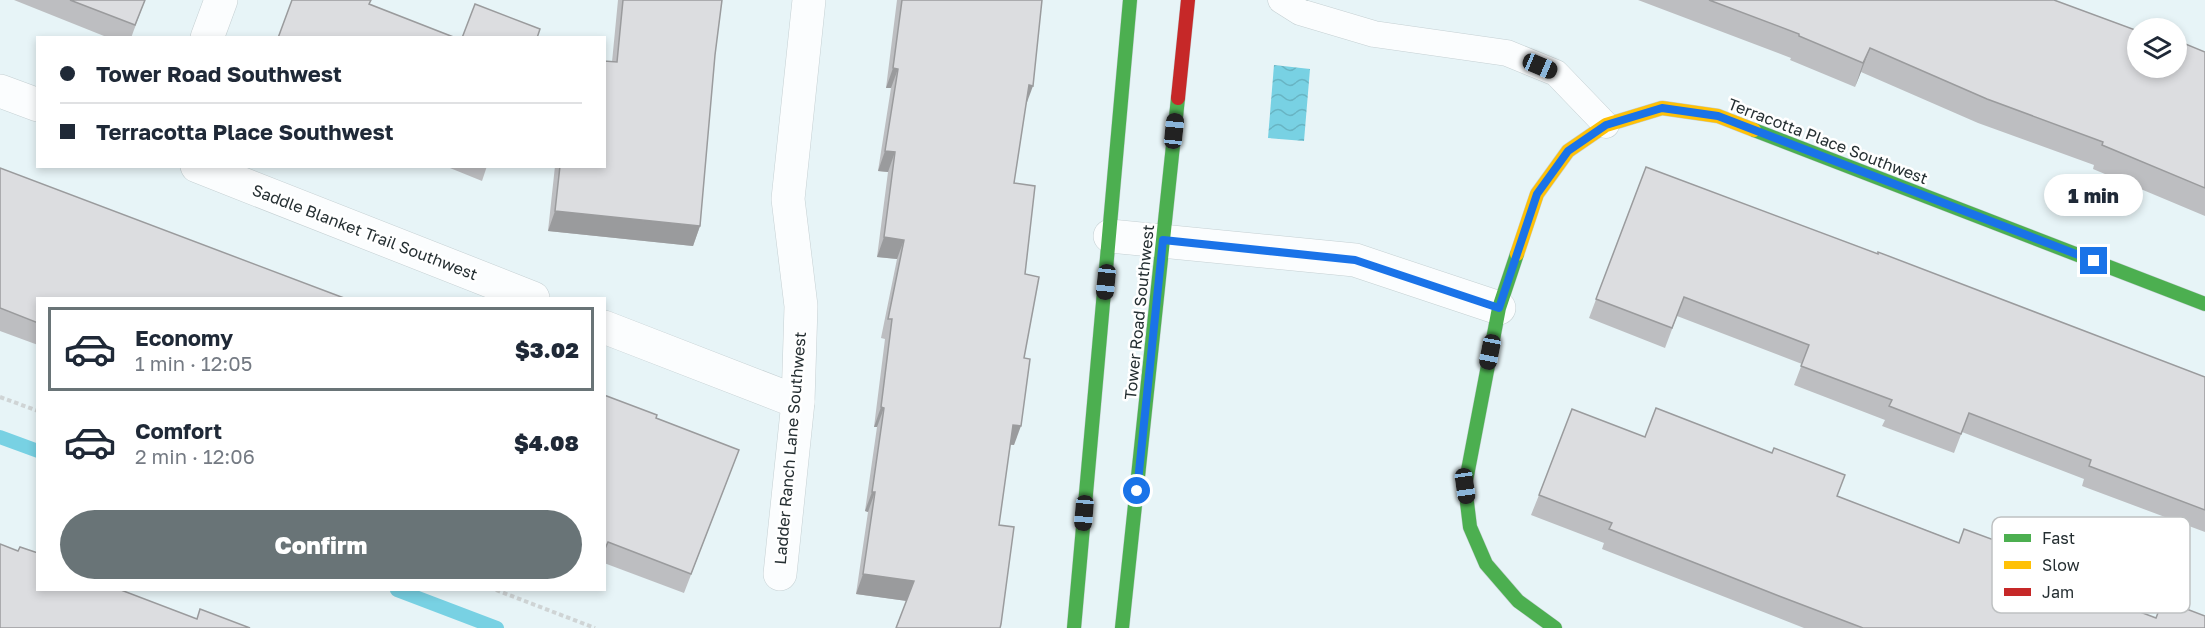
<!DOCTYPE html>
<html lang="en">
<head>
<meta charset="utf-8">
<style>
  :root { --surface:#fff; --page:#f6f6f7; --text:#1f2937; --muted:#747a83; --line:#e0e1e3; --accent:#697477 }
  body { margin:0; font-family:"Golos Text",sans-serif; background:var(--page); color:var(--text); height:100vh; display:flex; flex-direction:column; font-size:22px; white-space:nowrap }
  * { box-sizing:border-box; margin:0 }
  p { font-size:20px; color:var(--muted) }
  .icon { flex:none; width:33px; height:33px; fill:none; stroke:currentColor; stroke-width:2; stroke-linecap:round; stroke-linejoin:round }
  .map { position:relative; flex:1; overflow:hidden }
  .panel { position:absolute; left:36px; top:297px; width:570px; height:294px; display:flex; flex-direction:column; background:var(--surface); border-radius:0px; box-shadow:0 3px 9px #0003 }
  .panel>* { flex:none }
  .top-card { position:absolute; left:36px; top:36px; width:570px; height:132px; border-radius:0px; box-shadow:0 3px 9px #0003; display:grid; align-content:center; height:132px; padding:0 24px; background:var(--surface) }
  .tools { position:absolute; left:2127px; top:18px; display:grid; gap:12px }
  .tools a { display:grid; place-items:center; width:60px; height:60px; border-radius:50%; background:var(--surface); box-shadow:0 3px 9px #0003; font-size:30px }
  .end { position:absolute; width:27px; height:27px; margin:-14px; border:8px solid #1a73e8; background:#fff; box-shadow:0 0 0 3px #fff }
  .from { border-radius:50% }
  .bubble { position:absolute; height:42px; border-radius:21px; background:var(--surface); box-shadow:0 3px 9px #0003; font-size:20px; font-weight:800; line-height:42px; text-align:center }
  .car { position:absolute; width:18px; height:36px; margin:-18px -9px; border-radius:8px; box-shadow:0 0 4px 2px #0007; background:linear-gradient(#222 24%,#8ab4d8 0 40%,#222 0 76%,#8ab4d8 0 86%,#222 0) }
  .top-card b { display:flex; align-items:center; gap:21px; height:57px; font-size:22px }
  .top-card b+b { border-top:2px solid var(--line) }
  .top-card i { width:15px; height:15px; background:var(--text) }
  ul { padding:10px 0 0; list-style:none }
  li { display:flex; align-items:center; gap:18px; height:84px; margin:0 12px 9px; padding:0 12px; border:3px solid transparent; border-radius:0px }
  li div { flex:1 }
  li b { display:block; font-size:22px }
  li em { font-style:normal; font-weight:800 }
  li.selected { border-color:var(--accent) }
  li>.icon { width:54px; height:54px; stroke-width:1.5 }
  .primary-button { display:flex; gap:12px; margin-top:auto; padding:12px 24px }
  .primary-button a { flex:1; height:69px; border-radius:36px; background:var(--accent); color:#fff; font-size:24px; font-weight:800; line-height:69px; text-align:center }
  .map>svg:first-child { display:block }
  .water { fill:url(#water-waves) }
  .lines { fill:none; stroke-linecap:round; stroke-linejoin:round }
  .stream { stroke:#78d1e3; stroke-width:14 }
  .lane-casing { stroke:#c5d0d3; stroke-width:27 }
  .street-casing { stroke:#c5d0d3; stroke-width:34 }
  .fast-casing { stroke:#c5d0d3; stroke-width:15 }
  .slow-casing { stroke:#c5d0d3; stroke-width:15 }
  .jam-casing { stroke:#c5d0d3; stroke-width:15 }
  .path { stroke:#cfd4d5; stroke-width:4; stroke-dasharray:4.5 3; stroke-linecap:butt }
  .lane { stroke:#fbfdfe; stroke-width:26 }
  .street { stroke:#fbfdfe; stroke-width:33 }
  .fast { stroke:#4caf50; stroke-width:14 }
  .slow { stroke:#ffc107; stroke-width:14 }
  .jam { stroke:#c62828; stroke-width:14 }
  .wall { fill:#bdbec1 }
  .shaded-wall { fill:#9a9b9d }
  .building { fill:#dcdde0; stroke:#9a9b9d; stroke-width:1.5 }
  .route { stroke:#1a73e8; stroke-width:8 }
  .labels { text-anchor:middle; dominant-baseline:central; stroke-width:5; stroke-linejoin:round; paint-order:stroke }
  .street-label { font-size:16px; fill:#252f32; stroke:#fff }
  .key { fill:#fff; stroke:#bec1c2; stroke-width:1.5 }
  .key-label { font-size:16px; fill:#252f32 }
</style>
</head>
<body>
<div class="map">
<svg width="2205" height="628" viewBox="0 0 2205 628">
  <defs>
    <pattern id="water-waves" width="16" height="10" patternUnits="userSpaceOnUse" patternTransform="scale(1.5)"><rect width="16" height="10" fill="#78d1e3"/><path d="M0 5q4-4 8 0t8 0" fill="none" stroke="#68b4c3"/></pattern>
  </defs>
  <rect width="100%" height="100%" fill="#e7f4f7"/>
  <!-- water -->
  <path class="water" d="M1274 65 1310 69 1304 141 1268 138Z"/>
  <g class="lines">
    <!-- stream -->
    <g class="stream">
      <path d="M0 437 38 451"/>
      <path d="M397 590 497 628"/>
    </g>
    <defs>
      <path id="lane" d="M1281 0 1300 12 1374 34 1507 53 1556 73 1606 125"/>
      <g id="street">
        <path d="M207 38 221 0"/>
        <path d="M0 91 38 105"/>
        <path d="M197 166 533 298"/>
        <path d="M1110 236 1355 260 1499 308"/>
        <path d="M604 327 798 402"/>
        <path d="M780 574 798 402 801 306 788 199 809 0"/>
      </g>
      <g id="fast">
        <path d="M1754 130 2205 304"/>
        <path d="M1517 254 1499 308 1465 486 1470 527 1486 564 1518 601 1555 628"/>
        <path d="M1074 628 1130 0"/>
        <path d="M1122 628 1178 98"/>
      </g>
      <path id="slow" d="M1517 254 1537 194 1568 151 1606 125 1662 108 1718 116 1754 130"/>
      <path id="jam" d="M1178 98 1188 0"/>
    </defs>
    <!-- lane casing -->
    <use href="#lane" class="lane-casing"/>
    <!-- street casing -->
    <use href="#street" class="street-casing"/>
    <!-- fast casing -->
    <use href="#fast" class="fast-casing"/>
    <!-- slow casing -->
    <use href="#slow" class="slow-casing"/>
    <!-- jam casing -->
    <use href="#jam" class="jam-casing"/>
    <!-- path -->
    <g class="path">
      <path d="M0 397 38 411"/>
      <path d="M496 590 595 628"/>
    </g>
    <!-- lane -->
    <use href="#lane" class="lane"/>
    <!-- street -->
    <use href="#street" class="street"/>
    <!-- fast -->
    <use href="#fast" class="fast"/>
    <!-- slow -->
    <use href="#slow" class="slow"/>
    <!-- jam -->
    <use href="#jam" class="jam"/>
  </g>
  <!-- wall -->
  <g class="wall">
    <path d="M14 0H145L131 38H109Z"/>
    <path d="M618 0H722L715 55 700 226 693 246 548 231 555 166H604L612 62Z"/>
    <path d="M897 0H1042L1014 183 1025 274 1024 358 1014 445H1010L907 601 856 594 868 512 865 511 877 427H874L885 339 881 338 897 259 877 257 888 172 878 171 891 88H886Z"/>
    <path d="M1638 0H2054L2138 31 2205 52V216L2093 169 2094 165 1978 123 1861 72 1855 87 1790 60 1791 58Z"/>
    <path d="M445 166H487L482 181Z"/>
    <path d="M1646 167 2205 377V532L2082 486 2084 479 1962 432 1954 453 1882 426 1885 420 1794 385 1802 364 1677 316 1665 348 1589 318Z"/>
    <path d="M0 168 38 298V345L0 331Z"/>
    <path d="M604 395 656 418 739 450 684 593 604 563Z"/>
    <path d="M1645 437 1772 453 1837 496 2156 618 2205 628H1804L1602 549 1604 543 1531 515 1539 495Z"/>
  </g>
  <!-- shaded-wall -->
  <g class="shaded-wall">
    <path d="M1870 48 1861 72 1855 87 1863 63Z"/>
    <path d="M893 68 898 69 891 88H886Z"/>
    <path d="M1029 85 1033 86 1026 105Z"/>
    <path d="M885 151 895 152 888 172 878 171Z"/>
    <path d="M555 211 700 226 693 246 548 231Z"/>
    <path d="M884 237 904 240 897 259 877 257Z"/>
    <path d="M881 407 884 408 877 427H874Z"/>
    <path d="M1013 425 1021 426 1014 445 1006 444Z"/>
    <path d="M872 492H875L868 512 865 511Z"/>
    <path d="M863 574 914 581 907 601 856 594Z"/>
  </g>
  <!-- building -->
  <g class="building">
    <path d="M70 0H145L135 25Z"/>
    <path d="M292 0H371L369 4 456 38H278Z"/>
    <path d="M623 0H722L715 55 700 226 555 211 560 166H604V61L617 62Z"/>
    <path d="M902 0H1042L1033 86 1029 85 1014 183 1035 186 1025 274 1039 277 1024 358 1030 359 1021 426 1013 425 999 525 1014 527 1001 624 1000 628H896L914 581 863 574 875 492H872L884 408 881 407 892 319H888L904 240 884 237 895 152 885 151 898 69 893 68Z"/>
    <path d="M1709 0H2054L2138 31V68H2176V40L2205 52V188L2102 145 2103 142 1987 99 1870 48 1863 63 1799 36V34Z"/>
    <path d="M475 4 540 29 537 38H462Z"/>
    <path d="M1646 167 1878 254V252L2205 377V510L2089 466 2091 460 1969 413 1961 434 1889 406 1892 400 1801 366 1809 345 1684 297 1672 328 1596 299Z"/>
    <path d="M0 168 344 298H38V323L0 308Z"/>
    <path d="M604 395 657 415 656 418 739 450 691 574 608 542 604 551Z"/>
    <path d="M1656 408 1772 453 1774 448 1845 475 1837 496 1959 543 1964 529 2040 557 2034 572 2156 618 2163 600 2205 616V628H1863L1779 596 1609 529 1612 523 1539 495 1572 409 1645 437Z"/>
    <path d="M0 544 18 551 20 547 38 553V590H121L197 619 200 609 250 628H0Z"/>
  </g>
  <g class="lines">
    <!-- route -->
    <path class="route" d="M1137 491 1163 240 1355 260 1499 308 1537 194 1568 151 1606 125 1662 108 1718 116 2094 261"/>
  </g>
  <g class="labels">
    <!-- street labels -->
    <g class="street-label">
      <text transform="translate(1828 141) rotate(21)">Terracotta Place Southwest</text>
      <text transform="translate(365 232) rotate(21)">Saddle Blanket Trail Southwest</text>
      <text transform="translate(1139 312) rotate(-84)">Tower Road Southwest</text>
      <text transform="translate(790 448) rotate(-85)">Ladder Ranch Lane Southwest</text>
    </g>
  </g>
  <!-- legend -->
  <rect x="1992" y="517" width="198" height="96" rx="9" class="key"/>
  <rect x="2004" y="534" width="27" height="8" fill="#4caf50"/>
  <rect x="2004" y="561" width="27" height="8" fill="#ffc107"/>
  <rect x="2004" y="588" width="27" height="8" fill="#c62828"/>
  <g class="key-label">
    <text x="2042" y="544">Fast</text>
    <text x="2042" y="571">Slow</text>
    <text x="2042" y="598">Jam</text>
  </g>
</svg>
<div class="tools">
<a><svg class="icon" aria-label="layers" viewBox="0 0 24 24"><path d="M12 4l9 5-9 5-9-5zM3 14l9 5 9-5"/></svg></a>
</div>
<i class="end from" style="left:1137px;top:491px"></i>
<i class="end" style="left:2094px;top:261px"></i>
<div class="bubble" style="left:2044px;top:174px;width:99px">1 min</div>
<i class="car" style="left:1540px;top:66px;rotate:113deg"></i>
<i class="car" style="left:1174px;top:131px;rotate:6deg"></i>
<i class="car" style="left:1106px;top:282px;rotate:186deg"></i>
<i class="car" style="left:1490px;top:352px;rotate:191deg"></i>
<i class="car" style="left:1465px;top:486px;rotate:172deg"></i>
<i class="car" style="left:1084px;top:513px;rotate:185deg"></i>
<div class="top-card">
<b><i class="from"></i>Tower Road Southwest</b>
<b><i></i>Terracotta Place Southwest</b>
</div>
<section class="panel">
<ul>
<li class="selected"><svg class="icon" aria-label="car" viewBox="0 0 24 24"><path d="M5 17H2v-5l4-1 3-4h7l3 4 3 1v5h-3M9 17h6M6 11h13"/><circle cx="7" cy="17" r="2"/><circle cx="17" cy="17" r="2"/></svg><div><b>Economy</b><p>1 min · 12:05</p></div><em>$3.02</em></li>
<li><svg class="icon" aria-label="car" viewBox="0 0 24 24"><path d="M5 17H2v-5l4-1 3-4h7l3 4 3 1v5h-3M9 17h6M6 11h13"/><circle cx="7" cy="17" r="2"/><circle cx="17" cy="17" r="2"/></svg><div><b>Comfort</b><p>2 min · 12:06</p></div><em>$4.08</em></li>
</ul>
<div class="primary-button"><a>Confirm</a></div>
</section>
</div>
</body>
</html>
